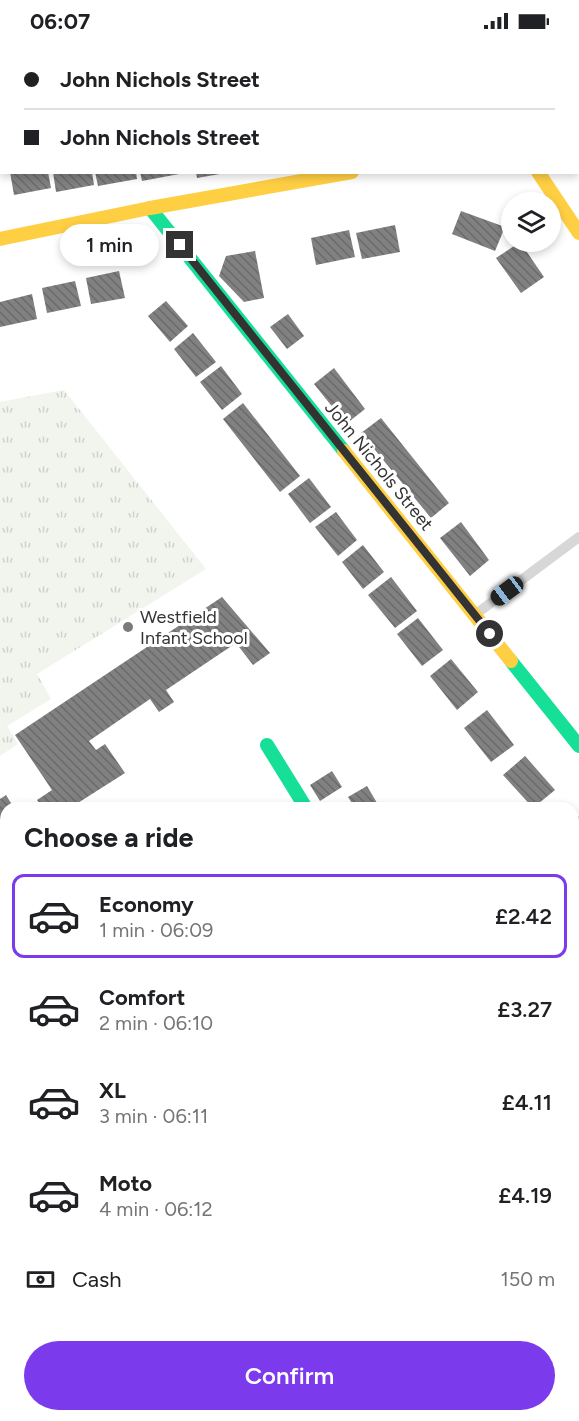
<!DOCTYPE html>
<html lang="en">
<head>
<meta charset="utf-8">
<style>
  :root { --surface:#fff; --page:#f6f6f6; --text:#202124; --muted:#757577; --line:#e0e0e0; --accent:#7c3aed }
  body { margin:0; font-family:Figtree,sans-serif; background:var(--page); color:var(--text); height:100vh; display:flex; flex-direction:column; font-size:22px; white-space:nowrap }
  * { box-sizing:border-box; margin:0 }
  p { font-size:20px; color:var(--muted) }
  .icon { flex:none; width:33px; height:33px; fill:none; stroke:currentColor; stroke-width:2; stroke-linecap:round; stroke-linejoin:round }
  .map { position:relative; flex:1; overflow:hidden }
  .side { position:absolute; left:0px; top:760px; width:579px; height:620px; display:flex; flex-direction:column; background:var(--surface); border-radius:18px 18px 0 0; box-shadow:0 3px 9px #0003 }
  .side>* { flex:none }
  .guide { position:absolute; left:0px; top:0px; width:579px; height:132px; box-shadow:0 3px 9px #0003; display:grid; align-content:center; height:132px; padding:0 24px; background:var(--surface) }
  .tools { position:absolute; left:501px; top:150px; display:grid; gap:12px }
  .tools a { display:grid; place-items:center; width:60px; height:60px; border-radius:50%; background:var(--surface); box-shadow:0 3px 9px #0003; font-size:30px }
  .end { position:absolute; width:27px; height:27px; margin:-14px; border:8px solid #333; background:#fff; box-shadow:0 0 0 3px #fff }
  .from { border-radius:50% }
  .bubble { position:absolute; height:42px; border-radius:21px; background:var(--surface); box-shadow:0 3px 9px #0003; font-size:20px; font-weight:600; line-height:42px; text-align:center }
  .car { position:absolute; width:18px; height:36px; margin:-18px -9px; border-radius:8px; box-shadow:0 0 4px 2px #0007; background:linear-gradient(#222 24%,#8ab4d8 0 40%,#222 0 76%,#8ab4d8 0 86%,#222 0) }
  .guide b { display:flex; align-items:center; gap:21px; height:57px; font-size:22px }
  .guide b+b { border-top:2px solid var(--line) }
  .guide i { width:15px; height:15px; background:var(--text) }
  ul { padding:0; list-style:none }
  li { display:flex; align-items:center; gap:18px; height:84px; margin:0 12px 9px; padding:0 12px; border:3px solid transparent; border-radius:12px }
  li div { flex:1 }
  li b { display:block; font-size:22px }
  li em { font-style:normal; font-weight:600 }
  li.on { border-color:var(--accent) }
  li>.icon { width:54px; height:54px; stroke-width:1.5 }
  h2 { padding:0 24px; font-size:27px; line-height:72px }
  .pay { display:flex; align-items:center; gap:15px; height:66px; padding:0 24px; font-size:22px }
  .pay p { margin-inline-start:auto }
  .action { display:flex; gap:12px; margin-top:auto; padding:12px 24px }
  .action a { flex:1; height:69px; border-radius:36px; background:var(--accent); color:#fff; font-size:24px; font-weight:600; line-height:69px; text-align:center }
  .status { display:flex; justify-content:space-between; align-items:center; height:42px; padding:0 30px; background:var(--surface); direction:ltr }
  .status svg { height:16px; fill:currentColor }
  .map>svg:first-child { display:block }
  .park { fill:url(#park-tufts) }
  .building { fill:url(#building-back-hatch) }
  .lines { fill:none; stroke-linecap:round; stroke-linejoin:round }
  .lane { stroke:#d7d7d7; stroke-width:10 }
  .street { stroke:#d7d7d7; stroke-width:21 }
  .fast { stroke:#16e098; stroke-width:14 }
  .slow { stroke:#ffcf43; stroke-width:14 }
  .jam { stroke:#f24e42; stroke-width:14 }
  .rail-casing { stroke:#bebebe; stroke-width:7 }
  .rail { stroke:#fff; stroke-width:4.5; stroke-dasharray:14; stroke-linecap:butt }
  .route { stroke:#333; stroke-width:8 }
  .poi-dot { fill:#7a7a7a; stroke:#fff; stroke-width:2 }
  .labels { text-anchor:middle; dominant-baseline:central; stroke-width:6; stroke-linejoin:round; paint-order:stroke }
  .street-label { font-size:18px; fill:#333; stroke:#fff }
  .poi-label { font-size:18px; fill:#333; stroke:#fff; text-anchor:start }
</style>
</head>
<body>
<div class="status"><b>06:07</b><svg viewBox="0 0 49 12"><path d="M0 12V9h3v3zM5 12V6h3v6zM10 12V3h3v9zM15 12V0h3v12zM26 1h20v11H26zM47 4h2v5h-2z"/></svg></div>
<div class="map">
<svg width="579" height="1379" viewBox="0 0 579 1379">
  <defs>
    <pattern id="park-tufts" width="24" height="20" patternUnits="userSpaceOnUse" patternTransform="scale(1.5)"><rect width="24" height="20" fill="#f1f5ed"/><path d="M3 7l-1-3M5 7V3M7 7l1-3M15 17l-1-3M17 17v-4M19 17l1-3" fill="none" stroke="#cfd2cc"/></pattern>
    <pattern id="building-back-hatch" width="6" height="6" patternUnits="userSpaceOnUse" patternTransform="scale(1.5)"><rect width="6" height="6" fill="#818181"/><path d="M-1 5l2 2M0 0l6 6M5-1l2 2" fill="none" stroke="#6a6a6a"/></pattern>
  </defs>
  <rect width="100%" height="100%" fill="#fff"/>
  <!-- park -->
  <path class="park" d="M64 348 206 527 37 632 51 657 7 684 18 702 0 714V360Z"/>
  <!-- building -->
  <g class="building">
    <path d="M10 130H48L51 146 14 153Z"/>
    <path d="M53 130H92L94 143 56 150Z"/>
    <path d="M95 130H136L137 137 98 144Z"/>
    <path d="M140 130H179V132L142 139Z"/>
    <path d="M196 130H220V132L197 136Z"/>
    <path d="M461 169 505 185 495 209 452 192Z"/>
    <path d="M395 183 400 210 362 217 356 191Z"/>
    <path d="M349 188 355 215 316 223 311 196Z"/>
    <path d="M520 200 544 235 521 251 496 216Z"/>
    <path d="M255 209 264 256 244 260 219 234 226 214Z"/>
    <path d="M119 229 125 256 91 262 86 236Z"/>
    <path d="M75 239 81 264 47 271 42 246Z"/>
    <path d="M32 252 37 277 0 285V260Z"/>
    <path d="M166 259 188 284 170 300 148 274Z"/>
    <path d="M288 272 304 294 287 307 270 285Z"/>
    <path d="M193 291 216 320 196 335 174 307Z"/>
    <path d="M221 324 242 352 222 368 200 340Z"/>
    <path d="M334 326 365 367 346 382 314 342Z"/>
    <path d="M243 361 300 434 280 450 223 377Z"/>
    <path d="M381 376 449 461 431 476 361 391Z"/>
    <path d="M309 436 331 465 310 481 288 452Z"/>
    <path d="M336 470 357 498 338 514 315 485Z"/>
    <path d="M461 480 489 518 470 534 440 496Z"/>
    <path d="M363 503 384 530 363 547 342 520Z"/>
    <path d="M391 535 417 569 395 586 368 553Z"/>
    <path d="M222 555 270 611 253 623 236 601 166 648 174 660 159 670 150 657 89 699 96 708 105 702 125 731 70 766H43L37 758 52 748 15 693Z"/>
    <path d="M418 576 443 608 422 624 397 592Z"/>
    <path d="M451 617 478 650 457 668 430 634Z"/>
    <path d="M487 668 514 703 491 720 464 686Z"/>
    <path d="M525 714 555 748 533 766 503 733Z"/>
    <path d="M332 729 342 745 320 759 310 743Z"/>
    <path d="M367 744 380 766H355L348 755Z"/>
    <path d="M6 753 14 766H6V809L0 813V757Z"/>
    <path d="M573 768 579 775V819L573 811Z"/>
    <path d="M2 883 6 890V920L0 923V884Z"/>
    <path d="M6 944V961L0 952V948Z"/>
    <path d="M6 1321V1363L0 1364V1322Z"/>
    <path d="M575 1369 579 1379H563L573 1374Z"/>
    <path d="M544 1374H551L556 1379H538Z"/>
  </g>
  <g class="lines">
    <!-- lane -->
    <g class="lane">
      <path d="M476 572 579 495"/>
      <path d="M573 904 579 912"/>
    </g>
    <!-- street -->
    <g class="street">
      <path d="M578 91 579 90"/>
      <path d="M573 1203 579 1212"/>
      <path d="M0 1243 6 1253"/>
      <path d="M83 1374 86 1379"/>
    </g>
    <!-- fast -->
    <g class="fast">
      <path d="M150 166 344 409"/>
      <path d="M511 619 579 704"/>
      <path d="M267 703 306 766"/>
      <path d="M573 1277 579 1274"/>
    </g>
    <!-- slow -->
    <g class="slow">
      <path d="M538 130 579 191"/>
      <path d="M0 197 150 166 352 130"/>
      <path d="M344 409 511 619"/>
    </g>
    <!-- jam -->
    <path class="jam" d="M280 1379 306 1374"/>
    <defs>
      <g id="rail">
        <path d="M91 2 100 0"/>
        <path d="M0 17H2"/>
      </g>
    </defs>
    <!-- rail casing -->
    <use href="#rail" class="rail-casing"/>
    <!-- rail -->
    <use href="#rail" class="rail"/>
  </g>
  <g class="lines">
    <!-- route -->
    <path class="route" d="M180 203 490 592"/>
  </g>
  <!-- markers -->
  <circle class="poi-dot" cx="128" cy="585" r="6"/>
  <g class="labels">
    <!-- street labels -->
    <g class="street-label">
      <text transform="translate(379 424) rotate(51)">John Nichols Street</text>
    </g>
    <!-- poi labels -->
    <g class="poi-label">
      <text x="140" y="575">Westfield<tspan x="140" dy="21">Infant School</tspan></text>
    </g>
  </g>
</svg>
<div class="tools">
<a><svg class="icon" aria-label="layers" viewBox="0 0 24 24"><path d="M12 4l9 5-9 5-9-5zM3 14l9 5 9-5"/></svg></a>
</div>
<i class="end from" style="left:490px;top:592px"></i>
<i class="end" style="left:180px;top:203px"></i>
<div class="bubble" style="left:60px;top:182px;width:99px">1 min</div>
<i class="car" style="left:507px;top:549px;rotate:233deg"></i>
<div class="guide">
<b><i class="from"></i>John Nichols Street</b>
<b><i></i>John Nichols Street</b>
</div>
<section class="side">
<h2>Choose a ride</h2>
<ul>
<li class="on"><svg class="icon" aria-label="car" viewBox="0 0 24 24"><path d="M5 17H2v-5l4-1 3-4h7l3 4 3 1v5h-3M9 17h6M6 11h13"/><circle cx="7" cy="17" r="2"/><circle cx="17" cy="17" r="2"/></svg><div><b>Economy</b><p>1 min · 06:09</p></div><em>£2.42</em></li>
<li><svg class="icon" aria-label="car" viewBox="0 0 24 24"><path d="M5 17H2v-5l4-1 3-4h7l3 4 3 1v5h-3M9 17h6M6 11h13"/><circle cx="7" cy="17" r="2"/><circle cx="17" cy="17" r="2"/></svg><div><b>Comfort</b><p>2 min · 06:10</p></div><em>£3.27</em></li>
<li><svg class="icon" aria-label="car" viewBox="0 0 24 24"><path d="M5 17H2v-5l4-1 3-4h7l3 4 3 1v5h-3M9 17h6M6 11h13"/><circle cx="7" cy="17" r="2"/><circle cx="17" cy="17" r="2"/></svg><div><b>XL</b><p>3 min · 06:11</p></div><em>£4.11</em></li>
<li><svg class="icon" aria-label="car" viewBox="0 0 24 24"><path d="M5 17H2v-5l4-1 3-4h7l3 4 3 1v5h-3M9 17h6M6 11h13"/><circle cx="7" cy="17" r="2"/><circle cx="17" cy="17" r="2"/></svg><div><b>Moto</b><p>4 min · 06:12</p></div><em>£4.19</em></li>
</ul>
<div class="pay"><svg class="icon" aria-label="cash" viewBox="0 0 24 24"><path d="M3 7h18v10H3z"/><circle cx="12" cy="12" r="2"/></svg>Cash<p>150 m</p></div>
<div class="action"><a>Confirm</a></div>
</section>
</div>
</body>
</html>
